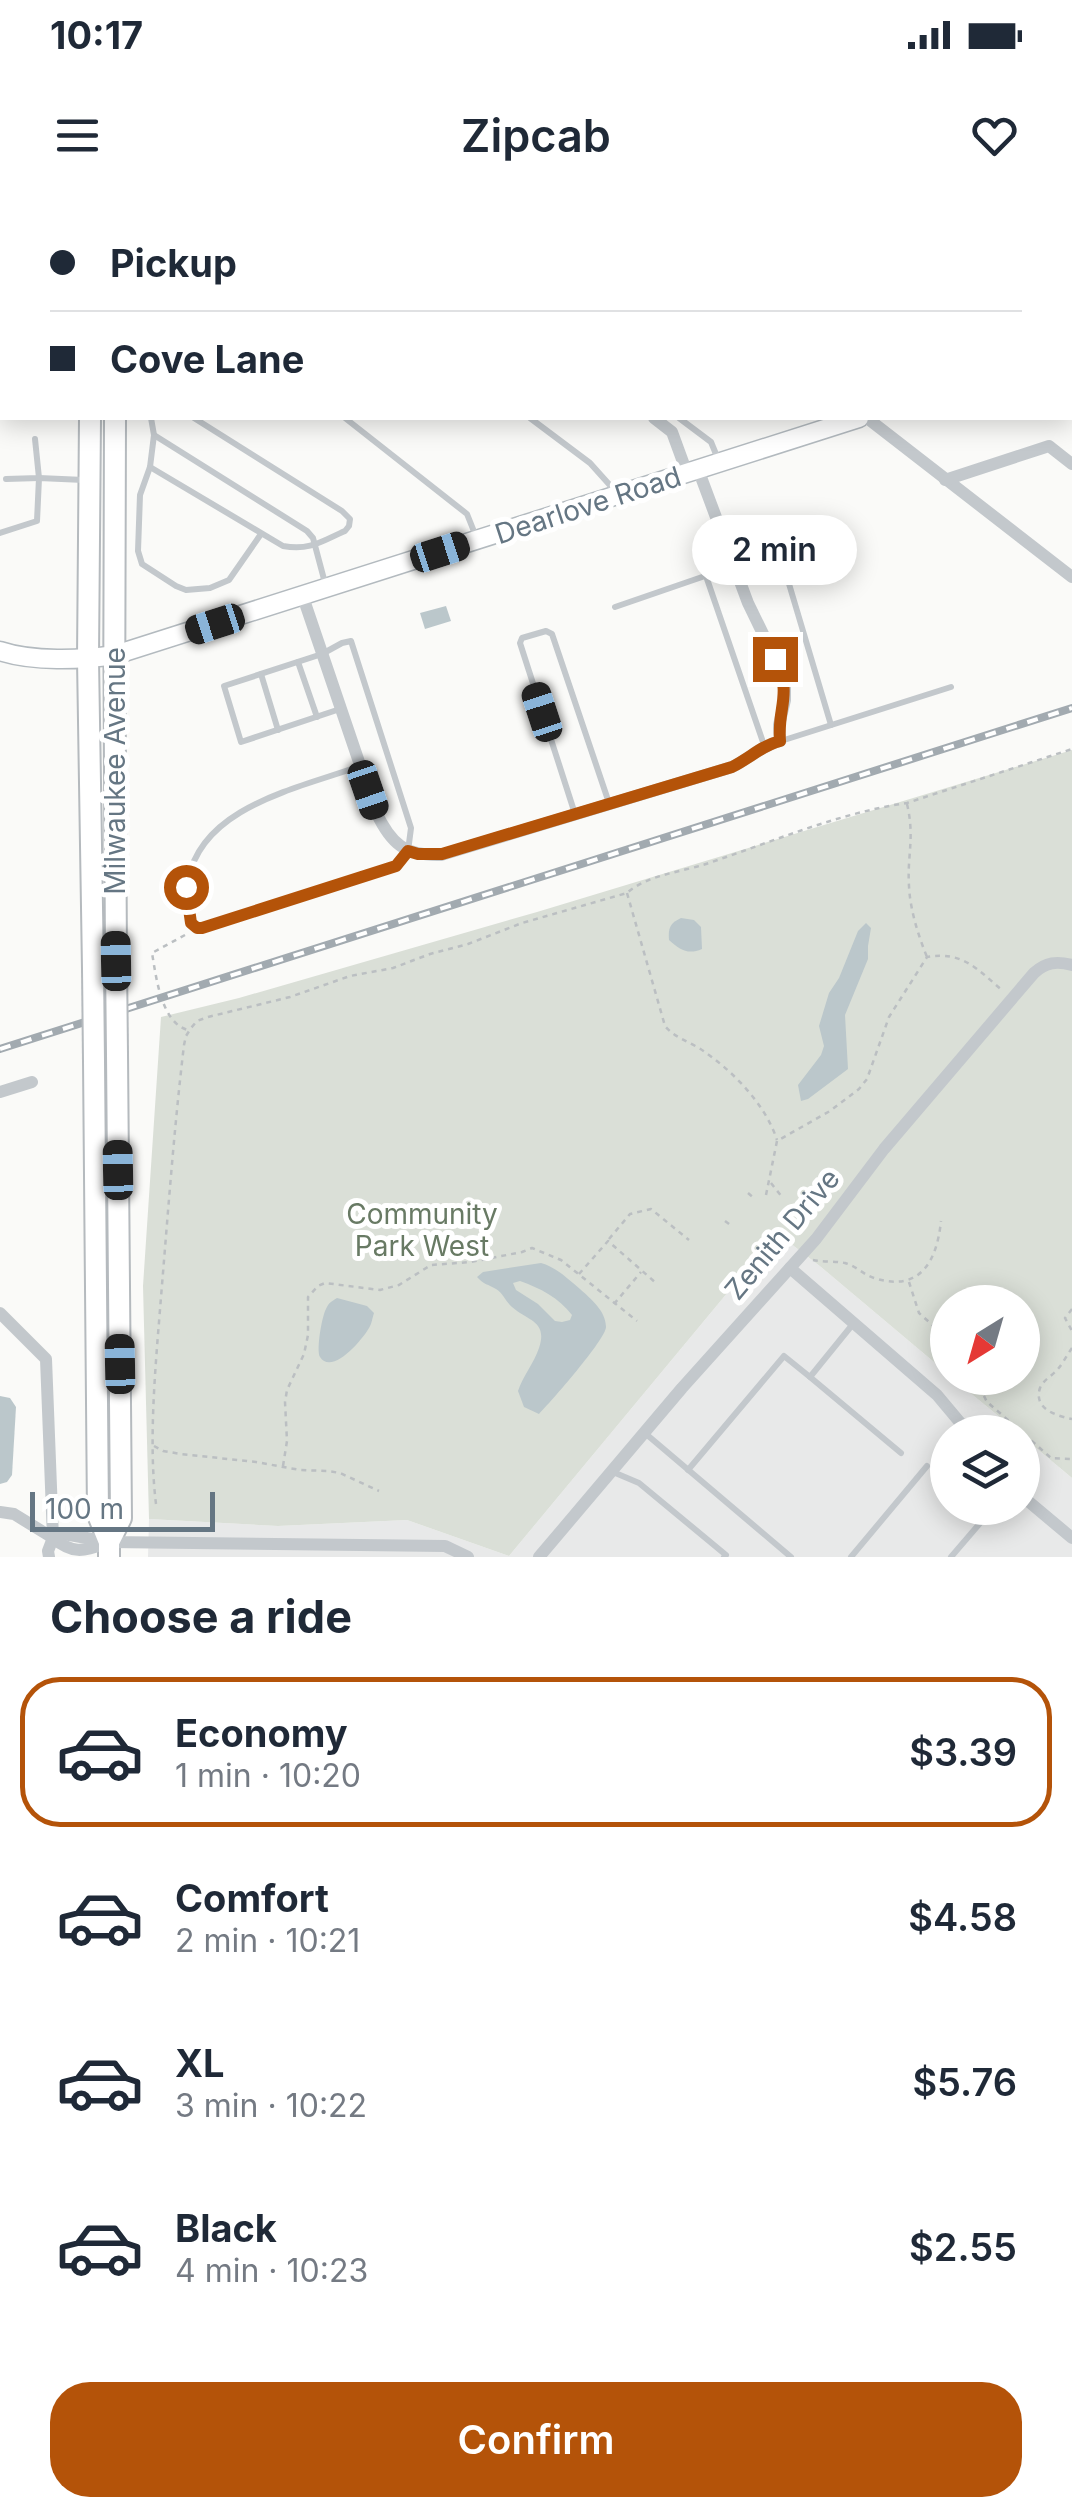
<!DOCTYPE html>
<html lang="en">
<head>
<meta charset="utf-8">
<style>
  :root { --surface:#fff; --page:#f6f6f7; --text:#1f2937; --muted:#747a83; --line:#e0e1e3; --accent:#b45309 }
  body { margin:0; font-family:Inter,sans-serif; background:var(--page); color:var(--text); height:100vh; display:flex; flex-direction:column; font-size:38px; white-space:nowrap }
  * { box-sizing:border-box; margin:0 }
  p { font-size:32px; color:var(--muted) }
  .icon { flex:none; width:55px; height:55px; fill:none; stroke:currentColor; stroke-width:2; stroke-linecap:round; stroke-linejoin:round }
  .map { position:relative; height:1357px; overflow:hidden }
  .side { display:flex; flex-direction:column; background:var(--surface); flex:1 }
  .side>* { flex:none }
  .guide { position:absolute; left:0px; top:0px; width:1072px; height:220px; box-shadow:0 5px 25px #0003; display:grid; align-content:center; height:220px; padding:0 50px; background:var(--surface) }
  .needle { width:65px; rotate:217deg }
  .controls { position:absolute; left:930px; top:1085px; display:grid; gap:20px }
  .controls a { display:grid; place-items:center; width:110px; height:110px; border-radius:50%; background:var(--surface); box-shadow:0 5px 25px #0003; font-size:50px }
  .scale { position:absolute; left:30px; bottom:25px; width:185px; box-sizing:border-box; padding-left:10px; border:5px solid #657683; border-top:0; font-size:28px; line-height:35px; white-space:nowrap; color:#657683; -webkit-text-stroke:8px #fff; paint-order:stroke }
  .end { position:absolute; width:45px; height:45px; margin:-22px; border:12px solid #b45309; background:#fff; box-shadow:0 0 0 5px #fff }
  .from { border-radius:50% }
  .bubble { position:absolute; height:70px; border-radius:35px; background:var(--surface); box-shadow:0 5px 25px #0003; font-size:32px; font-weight:600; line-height:70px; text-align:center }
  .car { position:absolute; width:30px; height:60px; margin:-30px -15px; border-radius:12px; box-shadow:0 0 8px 2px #0007; background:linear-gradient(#222 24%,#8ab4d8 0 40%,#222 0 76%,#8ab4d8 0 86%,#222 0) }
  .guide b { display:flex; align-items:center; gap:35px; height:95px; font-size:38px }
  .guide b+b { border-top:2px solid var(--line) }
  .guide i { width:25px; height:25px; background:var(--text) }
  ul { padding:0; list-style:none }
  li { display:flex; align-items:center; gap:30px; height:150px; margin:0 20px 15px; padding:0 30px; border:5px solid transparent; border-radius:40px }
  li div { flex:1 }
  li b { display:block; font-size:38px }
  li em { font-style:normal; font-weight:600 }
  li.selected { border-color:var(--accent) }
  li>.icon { width:90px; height:90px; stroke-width:1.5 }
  h2 { padding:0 50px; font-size:45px; line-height:120px }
  .cta { display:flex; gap:20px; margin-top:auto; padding:20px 50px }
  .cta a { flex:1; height:115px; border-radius:40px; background:var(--accent); color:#fff; font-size:40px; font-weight:600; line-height:115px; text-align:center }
  .status { display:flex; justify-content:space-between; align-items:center; height:70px; padding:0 50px; background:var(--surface); direction:ltr }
  .status svg { height:28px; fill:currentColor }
  header { display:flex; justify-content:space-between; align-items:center; height:130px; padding:0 50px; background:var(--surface); font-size:45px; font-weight:600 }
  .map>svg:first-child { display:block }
  .built { fill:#e8e9e9 }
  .green { fill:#dadfd7 }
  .water { fill:#bbc7cb; fill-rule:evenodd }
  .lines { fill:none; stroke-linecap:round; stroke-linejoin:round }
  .secondary-casing { stroke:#b3babf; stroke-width:21 }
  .primary-casing { stroke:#b5babe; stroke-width:24 }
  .path { stroke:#bbbfc2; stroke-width:2.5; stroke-dasharray:5 5; stroke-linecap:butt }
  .service { stroke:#c3c8cc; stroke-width:6 }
  .minor { stroke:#c3c8cc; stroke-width:12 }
  .secondary { stroke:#fff; stroke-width:18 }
  .primary { stroke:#fff; stroke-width:20 }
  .rail-casing { stroke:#a2aab0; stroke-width:8 }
  .rail { stroke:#fff; stroke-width:4; stroke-dasharray:11; stroke-linecap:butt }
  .primary-bridge-casing { stroke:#b5babe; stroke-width:24; stroke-linecap:butt }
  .primary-bridge { stroke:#fff; stroke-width:20 }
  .route { stroke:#b45309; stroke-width:12 }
  .labels { text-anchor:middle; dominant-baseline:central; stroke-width:10; stroke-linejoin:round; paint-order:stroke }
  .street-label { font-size:28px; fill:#657683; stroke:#fff }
  .park-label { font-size:28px; fill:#687a64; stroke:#fff }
</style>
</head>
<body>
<div class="status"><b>10:17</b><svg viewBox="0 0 49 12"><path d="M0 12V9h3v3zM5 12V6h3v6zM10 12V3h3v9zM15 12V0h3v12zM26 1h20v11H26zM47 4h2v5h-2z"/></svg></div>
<header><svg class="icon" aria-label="menu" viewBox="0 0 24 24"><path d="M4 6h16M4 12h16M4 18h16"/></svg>Zipcab<svg class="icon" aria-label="heart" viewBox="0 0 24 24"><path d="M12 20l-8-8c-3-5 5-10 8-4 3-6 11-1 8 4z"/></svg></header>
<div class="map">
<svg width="1072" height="1357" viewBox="0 0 1072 1357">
  <rect width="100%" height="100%" fill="#fafaf8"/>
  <!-- built -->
  <path class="built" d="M777 1033 821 1067 947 1173 948 1178H952L1018 1232H948V1308H1022L1023 1237 1072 1278V1357H148L149 1319 278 1326 407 1320 509 1356Z"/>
  <!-- green -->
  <path class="green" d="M1072 550V1278L1023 1237 1022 1232H1018L952 1178H1022V1102H948L947 1173 821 1067 777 1033 509 1356 407 1320 278 1326 149 1319 143 1086 161 817 239 798 537 712Z"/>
  <!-- water -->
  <g class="water">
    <path d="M446 406 451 421 425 429 420 413Z"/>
    <path d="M681 718 694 720 701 727 702 749C688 755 680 750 669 740 668 728 670 723 681 718Z"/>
    <path d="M866 723 871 728 868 746V759L845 815 848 869 808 899 801 901 798 885 821 855 824 846 819 826 829 793 839 778 858 731Z"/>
    <path d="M541 1063C556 1067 568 1079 580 1089 591 1099 606 1111 606 1127 606 1139 550 1203 539 1214L524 1207 518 1191C523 1176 534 1163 539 1148 548 1121 528 1121 512 1107 506 1102 503 1093 496 1089 488 1084 484 1085 477 1077L483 1072ZM520 1081C540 1088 559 1098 572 1115L570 1120 562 1122 555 1121 538 1104 516 1090 513 1083Z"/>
    <path d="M337 1098 367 1106 374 1113C372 1119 372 1123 369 1128 363 1139 332 1176 320 1157 316 1150 322 1116 326 1109 329 1102 331 1102 337 1098Z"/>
    <path d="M0 1196 10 1198 16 1207 12 1275 7 1282 0 1284Z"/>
  </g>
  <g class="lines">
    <defs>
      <g id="secondary">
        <path d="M1070 149H1072"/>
        <path d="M0 451C33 462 81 460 115 455L859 218"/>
      </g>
      <g id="primary">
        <path d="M91 2V0"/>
        <path d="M116 2V0"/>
        <path d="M90 218 88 459 93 769"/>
        <path d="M115 218C114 399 114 580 116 761"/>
        <path d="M94 861 98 1315 109 1342V1357"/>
        <path d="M109 1342 121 1318 117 854"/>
      </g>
    </defs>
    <!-- secondary casing -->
    <use href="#secondary" class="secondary-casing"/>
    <!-- primary casing -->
    <use href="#primary" class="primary-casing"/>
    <!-- path -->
    <g class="path">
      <path d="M907 604C915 638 907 655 909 686 910 709 918 735 927 757"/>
      <path d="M627 693 665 826C674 837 687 841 699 848 731 869 765 903 777 940"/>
      <path d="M185 735 152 753C156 776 161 823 188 830"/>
      <path d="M771 983 782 997"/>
      <path d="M748 993 755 999"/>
      <path d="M766 995 777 941 830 911 859 889 867 879 889 817 927 757C963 751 977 769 1003 791"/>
      <path d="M725 1021 732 1026"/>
      <path d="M609 1039 630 1014 651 1009 689 1040"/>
      <path d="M813 1060C823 1062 835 1061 845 1063 856 1066 864 1075 874 1078 921 1093 937 1060 941 1021"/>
      <path d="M579 1074 608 1041 656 1083"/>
      <path d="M909 1082 919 1113 948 1139"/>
      <path d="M614 1104 641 1072"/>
      <path d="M1072 1109 1065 1118 1072 1131"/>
      <path d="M1072 1148C1067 1155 1063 1163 1058 1169 1052 1176 1043 1180 1040 1188 1033 1209 1057 1216 1072 1219"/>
      <path d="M975 1178 987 1202 1022 1232"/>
      <path d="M1024 1234 1051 1258 1072 1259"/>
      <path d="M154 1246 163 1251 181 1254 256 1262 300 1270 328 1271 340 1273 379 1291"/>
      <path d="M283 1266 287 1241 285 1202 287 1190 304 1154 308 1135V1097L318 1086 325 1083 380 1090 399 1085 431 1065 471 1062 522 1052 532 1048 561 1060 637 1121"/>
      <path d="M156 1304C148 1240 156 1161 161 1097 168 1013 174 929 184 845L186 836 191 828 197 821 208 817 290 797 350 776 393 768 430 754 468 744 522 723 627 693C647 675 681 672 706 664 772 642 838 613 907 603L1072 549"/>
    </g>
    <!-- service -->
    <g class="service">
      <path d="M584 0 587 2"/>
      <path d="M58 2V0"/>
      <path d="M394 2H395"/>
      <path d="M476 2 478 0"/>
      <path d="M0 31 2 33"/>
      <path d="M0 153 2 155"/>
      <path d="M1070 214 1072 216"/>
      <path d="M151 218 154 235"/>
      <path d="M345 218 467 314 477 339"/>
      <path d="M530 218 590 263 616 292"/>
      <path d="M679 218 711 242 718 259"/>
      <path d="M150 267 283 346C310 351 322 341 345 331L349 326 350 319 342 311 194 218"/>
      <path d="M6 279 39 278 35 239"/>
      <path d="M0 333 37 321 39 278 84 280"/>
      <path d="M261 334 229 380 210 388 186 390 176 386 142 364 138 351 140 295 150 267 154 235 307 331 313 338 325 383"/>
      <path d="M706 376 764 545"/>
      <path d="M615 407 734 366 762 354 773 353 781 357 831 525"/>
      <path d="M298 462 317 517"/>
      <path d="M261 474 278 530"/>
      <path d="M340 509 241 542 224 486 322 454 342 443 351 441 411 628 408 651 396 666 202 728 193 727C186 713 185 697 188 681 201 606 300 588 360 566"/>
      <path d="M781 541 951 487"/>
      <path d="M575 614 520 443 522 438 546 431 552 434 609 603"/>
      <path d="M810 1177 901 1253"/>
      <path d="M646 1234 791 1357"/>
      <path d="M688 1270 784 1156 810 1177 853 1124"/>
      <path d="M613 1272 639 1283 726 1355 724 1357"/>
      <path d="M851 1357 927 1266"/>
      <path d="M951 1357 993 1308"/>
    </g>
    <!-- minor -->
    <g class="minor">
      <path d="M138 0 141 2"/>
      <path d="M625 0 629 2"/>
      <path d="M429 2 431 0"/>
      <path d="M1060 2 1062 0"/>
      <path d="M654 218 672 232 687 273"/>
      <path d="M867 218 1072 377"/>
      <path d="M945 280 1049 246 1072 264"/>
      <path d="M303 397 376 612C391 644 405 656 441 655L732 567C750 558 761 546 780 541L779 525 785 500V486L782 473 748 403 698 269"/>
      <path d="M0 892 32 882"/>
      <path d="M790 1068 937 1195 968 1232"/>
      <path d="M0 1113 46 1159 53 1338 14 1314 0 1312"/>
      <path d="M1022 1296 1072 1338"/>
      <path d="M53 1338 64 1334 109 1342 445 1346 468 1357"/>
      <path d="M53 1338C74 1355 83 1351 107 1343"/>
      <path d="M49 1357 48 1351 53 1338"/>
      <path d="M539 1357 682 1188 816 1039 884 949 1034 773C1046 762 1057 761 1072 765"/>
    </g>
    <!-- secondary -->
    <use href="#secondary" class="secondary"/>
    <!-- primary -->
    <use href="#primary" class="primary"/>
    <defs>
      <path id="rail" d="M0 849 1072 508"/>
    </defs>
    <!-- rail casing -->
    <use href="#rail" class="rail-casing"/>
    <!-- rail -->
    <use href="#rail" class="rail"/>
    <defs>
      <g id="primary-bridge">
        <path d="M116 761 117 854"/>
        <path d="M93 769 94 861"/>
      </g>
    </defs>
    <!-- primary-bridge casing -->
    <use href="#primary-bridge" class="primary-bridge-casing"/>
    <!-- primary-bridge -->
    <use href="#primary-bridge" class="primary-bridge"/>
  </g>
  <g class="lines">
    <!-- route -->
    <path class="route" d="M186 687 191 723 197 728H202L396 666 408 651 418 654H442L732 567C750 558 761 546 780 541 777 507 793 495 775 459"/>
  </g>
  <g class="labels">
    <!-- street labels -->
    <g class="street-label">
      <text transform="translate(588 305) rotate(-18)">Dearlove Road</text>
      <text transform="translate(115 571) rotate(-90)">Milwaukee Avenue</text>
      <text transform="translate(782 1034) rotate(-50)">Zenith Drive</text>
    </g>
    <!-- park labels -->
    <g class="park-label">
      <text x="422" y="1014">Community<tspan x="422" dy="32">Park West</tspan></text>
    </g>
  </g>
</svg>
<div class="controls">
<a><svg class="needle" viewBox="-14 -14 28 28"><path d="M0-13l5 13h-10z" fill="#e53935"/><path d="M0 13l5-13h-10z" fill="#747a83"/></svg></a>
<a><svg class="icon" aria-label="layers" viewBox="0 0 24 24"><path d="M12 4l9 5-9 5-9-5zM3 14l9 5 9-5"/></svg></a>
</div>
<div class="scale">100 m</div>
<i class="end from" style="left:186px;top:687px"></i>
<i class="end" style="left:775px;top:459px"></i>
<div class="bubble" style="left:692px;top:315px;width:165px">2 min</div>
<i class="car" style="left:440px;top:352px;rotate:72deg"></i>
<i class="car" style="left:215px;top:424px;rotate:252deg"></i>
<i class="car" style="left:542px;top:512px;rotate:342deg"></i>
<i class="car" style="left:368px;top:590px;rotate:161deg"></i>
<i class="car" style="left:116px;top:761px;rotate:359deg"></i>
<i class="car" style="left:118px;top:970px;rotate:359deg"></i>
<i class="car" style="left:120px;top:1164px;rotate:359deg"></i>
<div class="guide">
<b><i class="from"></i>Pickup</b>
<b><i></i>Cove Lane</b>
</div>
</div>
<section class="side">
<h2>Choose a ride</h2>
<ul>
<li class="selected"><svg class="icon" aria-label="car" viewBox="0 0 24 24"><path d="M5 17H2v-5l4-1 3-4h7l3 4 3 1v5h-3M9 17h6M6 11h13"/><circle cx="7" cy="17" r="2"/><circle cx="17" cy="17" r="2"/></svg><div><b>Economy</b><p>1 min · 10:20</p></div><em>$3.39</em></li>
<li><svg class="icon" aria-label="car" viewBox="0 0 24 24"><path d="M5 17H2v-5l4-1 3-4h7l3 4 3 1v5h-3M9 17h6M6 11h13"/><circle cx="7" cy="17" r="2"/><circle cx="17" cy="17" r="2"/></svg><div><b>Comfort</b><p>2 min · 10:21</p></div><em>$4.58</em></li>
<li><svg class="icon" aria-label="car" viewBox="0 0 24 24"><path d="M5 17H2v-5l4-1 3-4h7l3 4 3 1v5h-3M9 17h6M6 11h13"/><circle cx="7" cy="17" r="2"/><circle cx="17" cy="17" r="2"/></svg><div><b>XL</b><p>3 min · 10:22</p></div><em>$5.76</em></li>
<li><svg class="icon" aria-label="car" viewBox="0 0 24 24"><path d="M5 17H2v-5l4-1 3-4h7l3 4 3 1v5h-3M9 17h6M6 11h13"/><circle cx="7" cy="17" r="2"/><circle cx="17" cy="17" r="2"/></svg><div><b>Black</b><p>4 min · 10:23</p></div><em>$2.55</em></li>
</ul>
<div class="cta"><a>Confirm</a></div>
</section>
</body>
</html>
